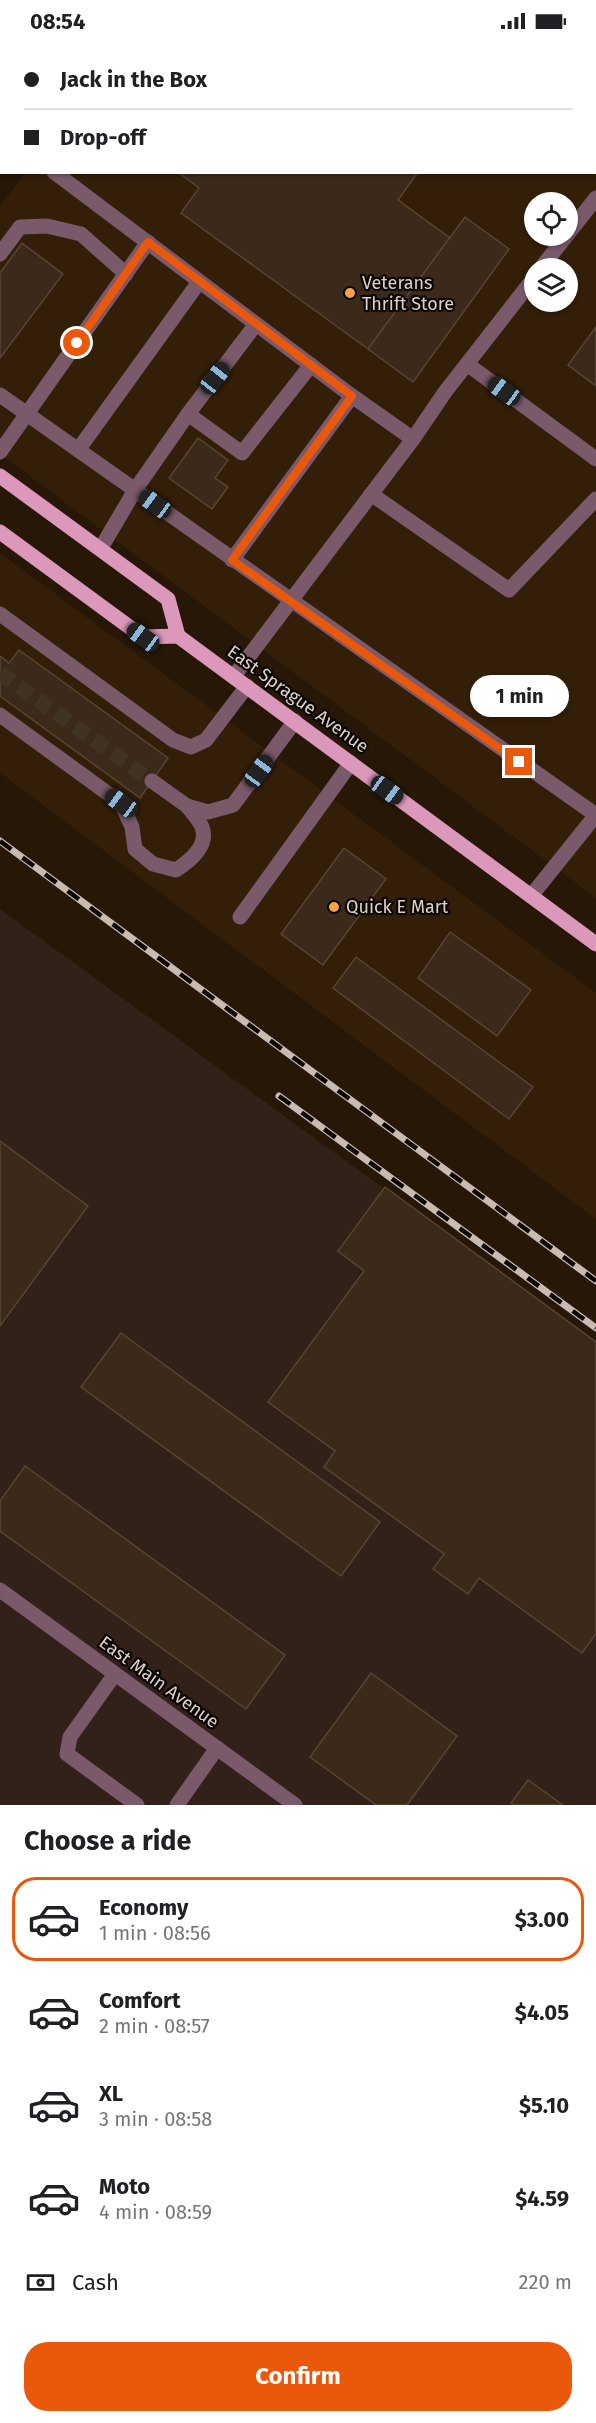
<!DOCTYPE html>
<html lang="en">
<head>
<meta charset="utf-8">
<style>
  :root { --surface:#fff; --page:#f6f6f6; --text:#202124; --muted:#757577; --line:#e0e0e0; --accent:#ea580c }
  body { margin:0; font-family:"Fira Sans",sans-serif; background:var(--page); color:var(--text); height:100vh; display:flex; flex-direction:column; font-size:22px; white-space:nowrap }
  * { box-sizing:border-box; margin:0 }
  p { font-size:20px; color:var(--muted) }
  .icon { flex:none; width:33px; height:33px; fill:none; stroke:currentColor; stroke-width:2; stroke-linecap:round; stroke-linejoin:round }
  .map { position:relative; height:1763px; overflow:hidden }
  .drawer { display:flex; flex-direction:column; background:var(--surface); flex:1 }
  .drawer>* { flex:none }
  .banner { position:absolute; left:0px; top:0px; width:597px; height:132px; box-shadow:0 2px 4px #0004; display:grid; align-content:center; height:132px; padding:0 24px; background:var(--surface) }
  .fabs { position:absolute; left:524px; top:150px; display:grid; gap:12px }
  .fabs a { display:grid; place-items:center; width:54px; height:54px; border-radius:50%; background:var(--surface); box-shadow:0 2px 4px #0004; font-size:30px }
  .end { position:absolute; width:27px; height:27px; margin:-14px; border:8px solid #ea580c; background:#fff; box-shadow:0 0 0 3px #fff }
  .from { border-radius:50% }
  .bubble { position:absolute; height:42px; border-radius:21px; background:var(--surface); box-shadow:0 2px 4px #0004; font-size:20px; font-weight:700; line-height:42px; text-align:center }
  .car { position:absolute; width:18px; height:36px; margin:-18px -9px; border-radius:8px; box-shadow:0 0 4px 2px #0007; background:linear-gradient(#222 24%,#8ab4d8 0 40%,#222 0 76%,#8ab4d8 0 86%,#222 0) }
  .banner b { display:flex; align-items:center; gap:21px; height:57px; font-size:22px }
  .banner b+b { border-top:2px solid var(--line) }
  .banner i { width:15px; height:15px; background:var(--text) }
  ul { padding:0; list-style:none }
  li { display:flex; align-items:center; gap:18px; height:84px; margin:0 12px 9px; padding:0 12px; border:3px solid transparent; border-radius:24px }
  li div { flex:1 }
  li b { display:block; font-size:22px }
  li em { font-style:normal; font-weight:700 }
  li.active { border-color:var(--accent) }
  li>.icon { width:54px; height:54px; stroke-width:1.5 }
  h2 { padding:0 24px; font-size:27px; line-height:72px }
  .pay { display:flex; align-items:center; gap:15px; height:66px; padding:0 24px; font-size:22px }
  .pay p { margin-inline-start:auto }
  .cta { display:flex; gap:12px; margin-top:auto; padding:12px 24px }
  .cta a { flex:1; height:69px; border-radius:24px; background:var(--accent); color:#fff; font-size:24px; font-weight:700; line-height:69px; text-align:center }
  .status { display:flex; justify-content:space-between; align-items:center; height:42px; padding:0 30px; background:var(--surface); direction:ltr }
  .status svg { height:16px; fill:currentColor }
  .map>svg:first-child { display:block }
  .built { fill:#331e08; fill-rule:evenodd }
  .industrial { fill:#322119 }
  .building { fill:#3b2a1a; stroke:#574534; stroke-width:1.5 }
  .lines { fill:none; stroke-linecap:round; stroke-linejoin:round }
  .minor-tunnel { stroke:#413324; stroke-width:15; stroke-dasharray:15 8; stroke-linecap:butt }
  .minor { stroke:#7a596a; stroke-width:15 }
  .major { stroke:#dc98bb; stroke-width:15 }
  .rail-casing { stroke:#c8bcb2; stroke-width:7 }
  .rail { stroke:#0a0502; stroke-width:4.5; stroke-dasharray:14; stroke-linecap:butt }
  .route { stroke:#ea580c; stroke-width:8 }
  .poi-dot { fill:#f5a345; stroke:#0a0502; stroke-width:2 }
  .labels { text-anchor:middle; dominant-baseline:central; stroke-width:4.5; stroke-linejoin:round; paint-order:stroke }
  .poi-label { font-size:18px; fill:#ddd2c8; stroke:#0a0502; text-anchor:start }
  .street-label { font-size:18px; fill:#ddd2c8; stroke:#0a0502 }
</style>
</head>
<body>
<div class="status"><b>08:54</b><svg viewBox="0 0 49 12"><path d="M0 12V9h3v3zM5 12V6h3v6zM10 12V3h3v9zM15 12V0h3v12zM26 1h20v11H26zM47 4h2v5h-2z"/></svg></div>
<div class="map">
<svg width="596" height="1763" viewBox="0 0 596 1763">
  <rect width="100%" height="100%" fill="#261707"/>
  <!-- built -->
  <g class="built">
    <path d="M119 0H596V856L0 412V164L25 131 596 130V2L118 1ZM534 160H567V194H534ZM534 226H567V260H534Z"/>
    <path d="M0 511 596 951V1177L0 731Z"/>
  </g>
  <!-- industrial -->
  <path class="industrial" d="M0 867 596 1301V1763H0Z"/>
  <!-- building -->
  <g class="building">
    <path d="M376 0H511L513 2H378Z"/>
    <path d="M178 130H418L398 158 450 196 368 307 181 171 199 146Z"/>
    <path d="M465 175 509 207 413 340 368 307Z"/>
    <path d="M22 201 63 232 0 316V231Z"/>
    <path d="M596 285V344L568 323Z"/>
    <path d="M198 396 228 418 215 436 228 445 212 467 169 436Z"/>
    <path d="M19 608 168 716 140 756 0 654V614L9 621Z"/>
    <path d="M344 806 386 837 323 923 281 892Z"/>
    <path d="M450 890 531 948 497 994 418 936Z"/>
    <path d="M356 915 533 1045 509 1077 333 946Z"/>
    <path d="M0 1099 88 1164 0 1284Z"/>
    <path d="M385 1145 596 1300V1592L582 1611 479 1536 468 1552 433 1527 444 1512 324 1425 335 1409 268 1360 364 1229 338 1209Z"/>
    <path d="M121 1291 380 1480 341 1534 81 1345Z"/>
    <path d="M25 1424 285 1613 246 1667 0 1489V1459Z"/>
    <path d="M371 1631 457 1694 407 1763H376L310 1715Z"/>
    <path d="M528 1738 563 1763H514L511 1761Z"/>
  </g>
  <g class="lines">
    <!-- minor-tunnel -->
    <path class="minor-tunnel" d="M0 631 152 739"/>
    <!-- minor -->
    <g class="minor">
      <path d="M78 2 79 0"/>
      <path d="M0 109 2 106"/>
      <path d="M54 130 352 354 413 397 445 350 534 236"/>
      <path d="M0 212 20 185 47 184 81 192 126 232"/>
      <path d="M541 226 596 156"/>
      <path d="M256 282 188 372 242 411 311 323"/>
      <path d="M467 322 596 417"/>
      <path d="M0 353 135 448 101 506"/>
      <path d="M188 372 135 448 596 773"/>
      <path d="M78 408 199 240"/>
      <path d="M0 410 148 200"/>
      <path d="M371 452 509 548 596 457"/>
      <path d="M232 518 352 354"/>
      <path d="M0 572 173 698 191 705 206 698 247 644"/>
      <path d="M234 634 413 397"/>
      <path d="M0 673 121 761 132 785 135 807 153 822 176 828C190 819 209 804 202 785 199 778 192 770 187 764"/>
      <path d="M152 739 187 764 208 770 233 763 295 679"/>
      <path d="M531 854 596 773"/>
      <path d="M240 875 351 721"/>
      <path d="M0 1548 295 1763"/>
      <path d="M115 1632 70 1695 67 1712 137 1763"/>
      <path d="M177 1763 217 1706"/>
    </g>
    <!-- major -->
    <g class="major">
      <path d="M0 434 168 557 178 594"/>
      <path d="M0 490 143 595 178 594 596 902"/>
    </g>
    <defs>
      <g id="rail">
        <path d="M0 799 596 1239"/>
        <path d="M279 1054 596 1286"/>
      </g>
    </defs>
    <!-- rail casing -->
    <use href="#rail" class="rail-casing"/>
    <!-- rail -->
    <use href="#rail" class="rail"/>
  </g>
  <g class="lines">
    <!-- route -->
    <path class="route" d="M77 301 148 200 352 354 232 518 519 720"/>
  </g>
  <!-- markers -->
  <g class="poi-dot">
    <circle cx="350" cy="251" r="6"/>
    <circle cx="334" cy="865" r="6"/>
  </g>
  <g class="labels">
    <!-- poi labels -->
    <g class="poi-label">
      <text x="362" y="241">Veterans<tspan x="362" dy="21">Thrift Store</tspan></text>
      <text x="346" y="865">Quick E Mart</text>
    </g>
    <!-- street labels -->
    <g class="street-label">
      <text transform="translate(298 657) rotate(36)">East Sprague Avenue</text>
      <text transform="translate(159 1640) rotate(36)">East Main Avenue</text>
    </g>
  </g>
</svg>
<div class="fabs">
<a><svg class="icon" aria-label="locate" viewBox="0 0 24 24"><circle cx="12" cy="12" r="6"/><path d="M12 2v4M12 18v4M2 12h4M18 12h4"/></svg></a>
<a><svg class="icon" aria-label="layers" viewBox="0 0 24 24"><path d="M12 4l9 5-9 5-9-5zM3 14l9 5 9-5"/></svg></a>
</div>
<i class="end from" style="left:77px;top:301px"></i>
<i class="end" style="left:519px;top:720px"></i>
<div class="bubble" style="left:470px;top:633px;width:99px">1 min</div>
<i class="car" style="left:215px;top:336px;rotate:38deg"></i>
<i class="car" style="left:504px;top:349px;rotate:306deg"></i>
<i class="car" style="left:155px;top:462px;rotate:306deg"></i>
<i class="car" style="left:143px;top:595px;rotate:306deg"></i>
<i class="car" style="left:259px;top:729px;rotate:36deg"></i>
<i class="car" style="left:387px;top:748px;rotate:126deg"></i>
<i class="car" style="left:121px;top:761px;rotate:306deg"></i>
<div class="banner">
<b><i class="from"></i>Jack in the Box</b>
<b><i></i>Drop-off</b>
</div>
</div>
<section class="drawer">
<h2>Choose a ride</h2>
<ul>
<li class="active"><svg class="icon" aria-label="car" viewBox="0 0 24 24"><path d="M5 17H2v-5l4-1 3-4h7l3 4 3 1v5h-3M9 17h6M6 11h13"/><circle cx="7" cy="17" r="2"/><circle cx="17" cy="17" r="2"/></svg><div><b>Economy</b><p>1 min · 08:56</p></div><em>$3.00</em></li>
<li><svg class="icon" aria-label="car" viewBox="0 0 24 24"><path d="M5 17H2v-5l4-1 3-4h7l3 4 3 1v5h-3M9 17h6M6 11h13"/><circle cx="7" cy="17" r="2"/><circle cx="17" cy="17" r="2"/></svg><div><b>Comfort</b><p>2 min · 08:57</p></div><em>$4.05</em></li>
<li><svg class="icon" aria-label="car" viewBox="0 0 24 24"><path d="M5 17H2v-5l4-1 3-4h7l3 4 3 1v5h-3M9 17h6M6 11h13"/><circle cx="7" cy="17" r="2"/><circle cx="17" cy="17" r="2"/></svg><div><b>XL</b><p>3 min · 08:58</p></div><em>$5.10</em></li>
<li><svg class="icon" aria-label="car" viewBox="0 0 24 24"><path d="M5 17H2v-5l4-1 3-4h7l3 4 3 1v5h-3M9 17h6M6 11h13"/><circle cx="7" cy="17" r="2"/><circle cx="17" cy="17" r="2"/></svg><div><b>Moto</b><p>4 min · 08:59</p></div><em>$4.59</em></li>
</ul>
<div class="pay"><svg class="icon" aria-label="cash" viewBox="0 0 24 24"><path d="M3 7h18v10H3z"/><circle cx="12" cy="12" r="2"/></svg>Cash<p>220 m</p></div>
<div class="cta"><a>Confirm</a></div>
</section>
</body>
</html>
